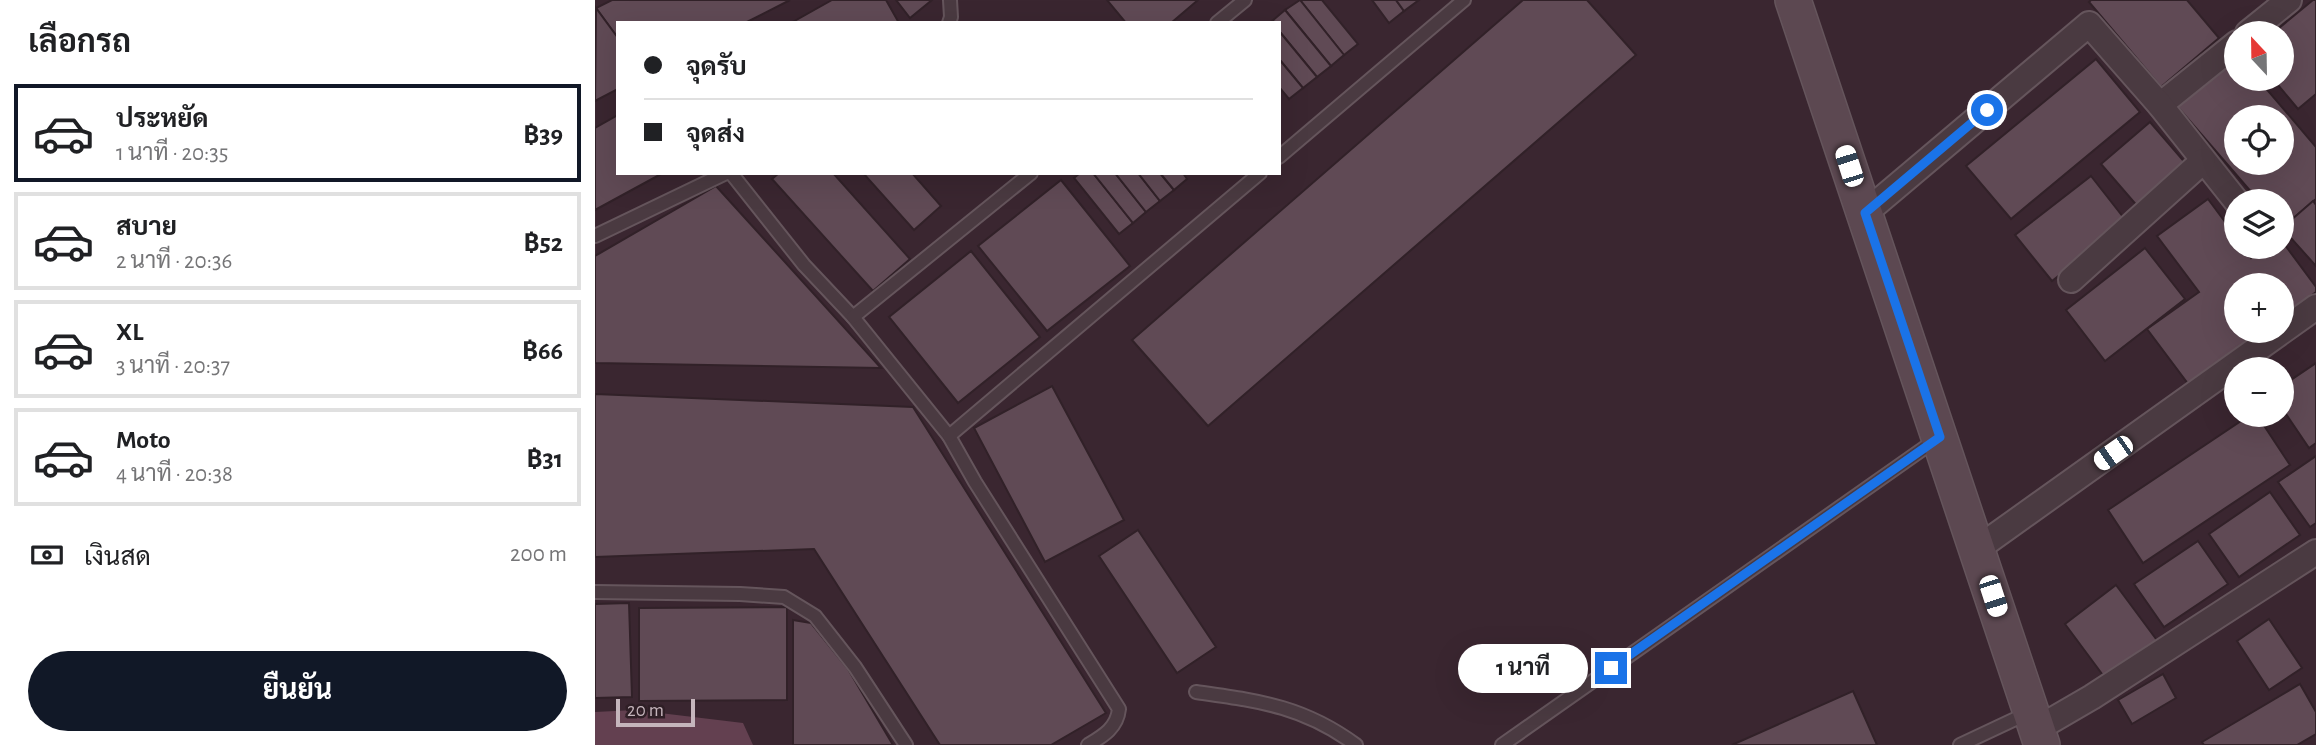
<!DOCTYPE html>
<html lang="th">
<head>
<meta charset="utf-8">
<style>
  :root { --surface:#fff; --page:#f6f6f6; --text:#202124; --muted:#757577; --line:#e0e0e0; --accent:#111827 }
  body { margin:0; font-family:"Alegreya Sans",Sarabun,sans-serif; background:var(--page); color:var(--text); height:100vh; display:flex; flex-direction:column; font-size:26px; white-space:nowrap }
  * { box-sizing:border-box; margin:0 }
  p { font-size:23px; color:var(--muted) }
  .icon { flex:none; width:38px; height:38px; fill:none; stroke:currentColor; stroke-width:2; stroke-linecap:round; stroke-linejoin:round }
  .map { position:relative; flex:1; overflow:hidden }
  .panel { display:flex; flex-direction:column; background:var(--surface); width:595px }
  .panel>* { flex:none }
  .top-card { position:absolute; left:21px; top:21px; width:665px; height:154px; border-radius:0px; box-shadow:0 7px 28px #0002; display:grid; align-content:center; height:154px; padding:0 28px; background:var(--surface) }
  .needle { width:46px; rotate:338deg }
  .fabs { position:absolute; left:1629px; top:21px; display:grid; gap:14px }
  .fabs a { display:grid; place-items:center; width:70px; height:70px; border-radius:50%; background:var(--surface); box-shadow:0 7px 28px #0002; font-size:35px }
  .scale { position:absolute; left:21px; bottom:18px; width:79px; box-sizing:border-box; padding-left:7px; border:4px solid #c5b5bc; border-top:0; font-size:19px; line-height:24px; white-space:nowrap; color:#c5b5bc; -webkit-text-stroke:5px #2f1f26; paint-order:stroke }
  .end { position:absolute; width:32px; height:32px; margin:-16px; border:9px solid #1a73e8; background:#fff; box-shadow:0 0 0 4px #fff }
  .from { border-radius:50% }
  .bubble { position:absolute; height:49px; border-radius:24px; background:var(--surface); box-shadow:0 7px 28px #0002; font-size:23px; font-weight:700; line-height:49px; text-align:center }
  .car { position:absolute; width:21px; height:42px; margin:-21px -10px; border-radius:9px; box-shadow:0 0 5px 2px #0007; background:linear-gradient(#fff 24%,#345 0 40%,#fff 0 76%,#345 0 86%,#fff 0) }
  .top-card b { display:flex; align-items:center; gap:24px; height:66px; font-size:26px }
  .top-card b+b { border-top:2px solid var(--line) }
  .top-card i { width:18px; height:18px; background:var(--text) }
  ul { padding:0; list-style:none }
  li { display:flex; align-items:center; gap:21px; height:98px; margin:0 14px 10px; padding:0 14px; border:4px solid var(--line); border-radius:0px }
  li div { flex:1 }
  li b { display:block; font-size:26px }
  li em { font-style:normal; font-weight:700 }
  li.on { border-color:var(--accent) }
  li>.icon { width:63px; height:63px; stroke-width:1.5 }
  h2 { padding:0 28px; font-size:32px; line-height:84px }
  .pay { display:flex; align-items:center; gap:18px; height:77px; padding:0 28px; font-size:26px }
  .pay p { margin-inline-start:auto }
  .button { display:flex; gap:14px; margin-top:auto; padding:14px 28px }
  .button a { flex:1; height:80px; border-radius:42px; background:var(--accent); color:#fff; font-size:28px; font-weight:700; line-height:80px; text-align:center }
  main { display:flex; flex:1; min-height:0 }
  .map>svg:first-child { display:block }
  .water { fill:#634050 }
  .building { fill:#604a55; stroke:#312128; stroke-width:2; fill-rule:evenodd }
  .lines { fill:none; stroke-linecap:round; stroke-linejoin:round }
  .lane-casing { stroke:#65555c; stroke-width:16 }
  .street-casing { stroke:#65555c; stroke-width:28 }
  .secondary-casing { stroke:#65555c; stroke-width:38 }
  .lane { stroke:#4a3a41; stroke-width:12 }
  .street { stroke:#4a3a41; stroke-width:24 }
  .secondary { stroke:#5c4851; stroke-width:35 }
  .route { stroke:#1a73e8; stroke-width:9 }
</style>
</head>
<body>
<main>
<section class="panel">
<h2>เลือกรถ</h2>
<ul>
<li class="on"><svg class="icon" aria-label="car" viewBox="0 0 24 24"><path d="M5 17H2v-5l4-1 3-4h7l3 4 3 1v5h-3M9 17h6M6 11h13"/><circle cx="7" cy="17" r="2"/><circle cx="17" cy="17" r="2"/></svg><div><b>ประหยัด</b><p>1 นาที · 20:35</p></div><em>฿39</em></li>
<li><svg class="icon" aria-label="car" viewBox="0 0 24 24"><path d="M5 17H2v-5l4-1 3-4h7l3 4 3 1v5h-3M9 17h6M6 11h13"/><circle cx="7" cy="17" r="2"/><circle cx="17" cy="17" r="2"/></svg><div><b>สบาย</b><p>2 นาที · 20:36</p></div><em>฿52</em></li>
<li><svg class="icon" aria-label="car" viewBox="0 0 24 24"><path d="M5 17H2v-5l4-1 3-4h7l3 4 3 1v5h-3M9 17h6M6 11h13"/><circle cx="7" cy="17" r="2"/><circle cx="17" cy="17" r="2"/></svg><div><b>XL</b><p>3 นาที · 20:37</p></div><em>฿66</em></li>
<li><svg class="icon" aria-label="car" viewBox="0 0 24 24"><path d="M5 17H2v-5l4-1 3-4h7l3 4 3 1v5h-3M9 17h6M6 11h13"/><circle cx="7" cy="17" r="2"/><circle cx="17" cy="17" r="2"/></svg><div><b>Moto</b><p>4 นาที · 20:38</p></div><em>฿31</em></li>
</ul>
<div class="pay"><svg class="icon" aria-label="cash" viewBox="0 0 24 24"><path d="M3 7h18v10H3z"/><circle cx="12" cy="12" r="2"/></svg>เงินสด<p>200 m</p></div>
<div class="button"><a>ยืนยัน</a></div>
</section>
<div class="map">
<svg width="1721" height="745" viewBox="0 0 1721 745">
  <rect width="100%" height="100%" fill="#3a2630"/>
  <!-- water -->
  <path class="water" d="M40 710 148 723 158 745H0V712Z"/>
  <!-- building -->
  <g class="building">
    <path d="M17 0H195L150 23H23V38L1 8Z"/>
    <path d="M237 0H291L304 23H196Z"/>
    <path d="M301 0H337L315 18Z"/>
    <path d="M512 0H603L576 23H531Z"/>
    <path d="M705 0H727L763 44 749 55Z"/>
    <path d="M705 0 749 55 736 66 690 10Z"/>
    <path d="M777 0H801L809 11 794 23Z"/>
    <path d="M801 0H824L809 11Z"/>
    <path d="M928 0H992L1041 55 613 426 537 340Z"/>
    <path d="M1496 0H1592L1624 38 1566 87 1494 2Z"/>
    <path d="M1718 0H1721V94L1703 109 1678 79H1687V33H1678Z"/>
    <path d="M1 8 23 38V89L0 101Z"/>
    <path d="M690 10 736 66 722 77 684 31V23L677 21Z"/>
    <path d="M684 31 722 77 708 88 684 59Z"/>
    <path d="M1642 54V79H1663L1721 147V199L1687 228V201H1664L1581 105ZM1642 117H1687V163H1642Z"/>
    <path d="M684 59 708 88 694 99 684 87Z"/>
    <path d="M1501 59 1545 112 1416 219 1371 166Z"/>
    <path d="M23 115V173H68L0 210V128Z"/>
    <path d="M1555 122 1593 166 1544 208 1506 164Z"/>
    <path d="M184 173H238L315 259 278 291 177 179Z"/>
    <path d="M268 173H317L346 206 319 230Z"/>
    <path d="M485 173H498L538 223 524 234 479 178Z"/>
    <path d="M498 173H520L551 212 538 223Z"/>
    <path d="M520 173H543L565 201 551 212Z"/>
    <path d="M543 173H565L579 190 565 201Z"/>
    <path d="M565 173H588L592 179 579 190Z"/>
    <path d="M1496 176 1532 222 1457 281 1420 235Z"/>
    <path d="M466 180 535 266 452 331 383 246Z"/>
    <path d="M121 186 286 368 0 363V256Z"/>
    <path d="M1613 199 1642 238V247H1648L1656 258 1671 247H1687V241L1721 287V292L1687 317V285H1642V331H1668L1594 385 1552 329 1604 292 1562 236Z"/>
    <path d="M1718 201 1721 205V266L1687 228Z"/>
    <path d="M1550 248 1590 299 1510 361 1471 310Z"/>
    <path d="M376 251 445 337 363 403 294 317Z"/>
    <path d="M1721 363V443L1714 448 1687 408V386Z"/>
    <path d="M457 386 529 520 450 562 379 428Z"/>
    <path d="M0 394 318 407 511 713 456 745H345L219 549 0 557Z"/>
    <path d="M1655 415H1662L1695 465 1548 563 1513 510Z"/>
    <path d="M1721 456V523L1715 527 1683 482Z"/>
    <path d="M1675 492 1705 535 1644 577 1614 534Z"/>
    <path d="M543 530 621 647 582 673 504 556Z"/>
    <path d="M1603 541 1633 584 1569 627 1539 584Z"/>
    <path d="M1521 585 1564 643 1513 682 1470 624Z"/>
    <path d="M34 603 37 697 0 698V604Z"/>
    <path d="M192 607V700L44 701V608Z"/>
    <path d="M1674 619 1707 668 1674 690 1642 641Z"/>
    <path d="M198 620 216 623 253 669 298 745H198Z"/>
    <path d="M1568 674 1581 698 1537 724 1523 700Z"/>
    <path d="M1705 684 1721 712V734L1702 745H1609L1607 742Z"/>
    <path d="M1258 691 1282 745H1137Z"/>
  </g>
  <g class="lines">
    <defs>
      <g id="lane">
        <path d="M354 23 356 17 355 0"/>
        <path d="M622 23 650 0"/>
        <path d="M684 157 869 0"/>
        <path d="M136 173 209 265 258 317 354 436 380 482 524 709C522 728 508 736 493 745"/>
        <path d="M0 236 131 173"/>
        <path d="M258 317 436 173"/>
        <path d="M354 436 665 173"/>
        <path d="M0 592 145 594 189 597 220 616 260 667 311 745"/>
        <path d="M601 692C664 701 708 706 761 745"/>
        <path d="M907 745 1342 439"/>
        <path d="M1365 745 1433 713"/>
      </g>
      <g id="street">
        <path d="M1653 33 1694 0"/>
        <path d="M1565 105 1642 43"/>
        <path d="M1270 213 1494 24 1565 105 1642 202"/>
        <path d="M1476 280 1608 161"/>
        <path d="M1382 549 1721 307"/>
        <path d="M1442 729 1497 697 1721 552"/>
      </g>
      <path id="secondary" d="M1198 0 1447 745"/>
    </defs>
    <!-- lane casing -->
    <use href="#lane" class="lane-casing"/>
    <!-- street casing -->
    <use href="#street" class="street-casing"/>
    <!-- secondary casing -->
    <use href="#secondary" class="secondary-casing"/>
    <!-- lane -->
    <use href="#lane" class="lane"/>
    <!-- street -->
    <use href="#street" class="street"/>
    <!-- secondary -->
    <use href="#secondary" class="secondary"/>
  </g>
  <g class="lines">
    <!-- route -->
    <path class="route" d="M1016 668 1345 437 1270 213 1392 110"/>
  </g>
</svg>
<div class="fabs">
<a><svg class="needle" viewBox="-14 -14 28 28"><path d="M0-13l5 13h-10z" fill="#e53935"/><path d="M0 13l5-13h-10z" fill="#757577"/></svg></a>
<a><svg class="icon" aria-label="locate" viewBox="0 0 24 24"><circle cx="12" cy="12" r="6"/><path d="M12 2v4M12 18v4M2 12h4M18 12h4"/></svg></a>
<a><svg class="icon" aria-label="layers" viewBox="0 0 24 24"><path d="M12 4l9 5-9 5-9-5zM3 14l9 5 9-5"/></svg></a>
<a>+</a>
<a>−</a>
</div>
<div class="scale">20 m</div>
<i class="end from" style="left:1392px;top:110px"></i>
<i class="end" style="left:1016px;top:668px"></i>
<div class="bubble" style="left:863px;top:644px;width:130px">1 นาที</div>
<i class="car" style="left:1254px;top:166px;rotate:342deg"></i>
<i class="car" style="left:1518px;top:453px;rotate:235deg"></i>
<i class="car" style="left:1398px;top:596px;rotate:162deg"></i>
<div class="top-card">
<b><i class="from"></i>จุดรับ</b>
<b><i></i>จุดส่ง</b>
</div>
</div>
</main>
</body>
</html>
